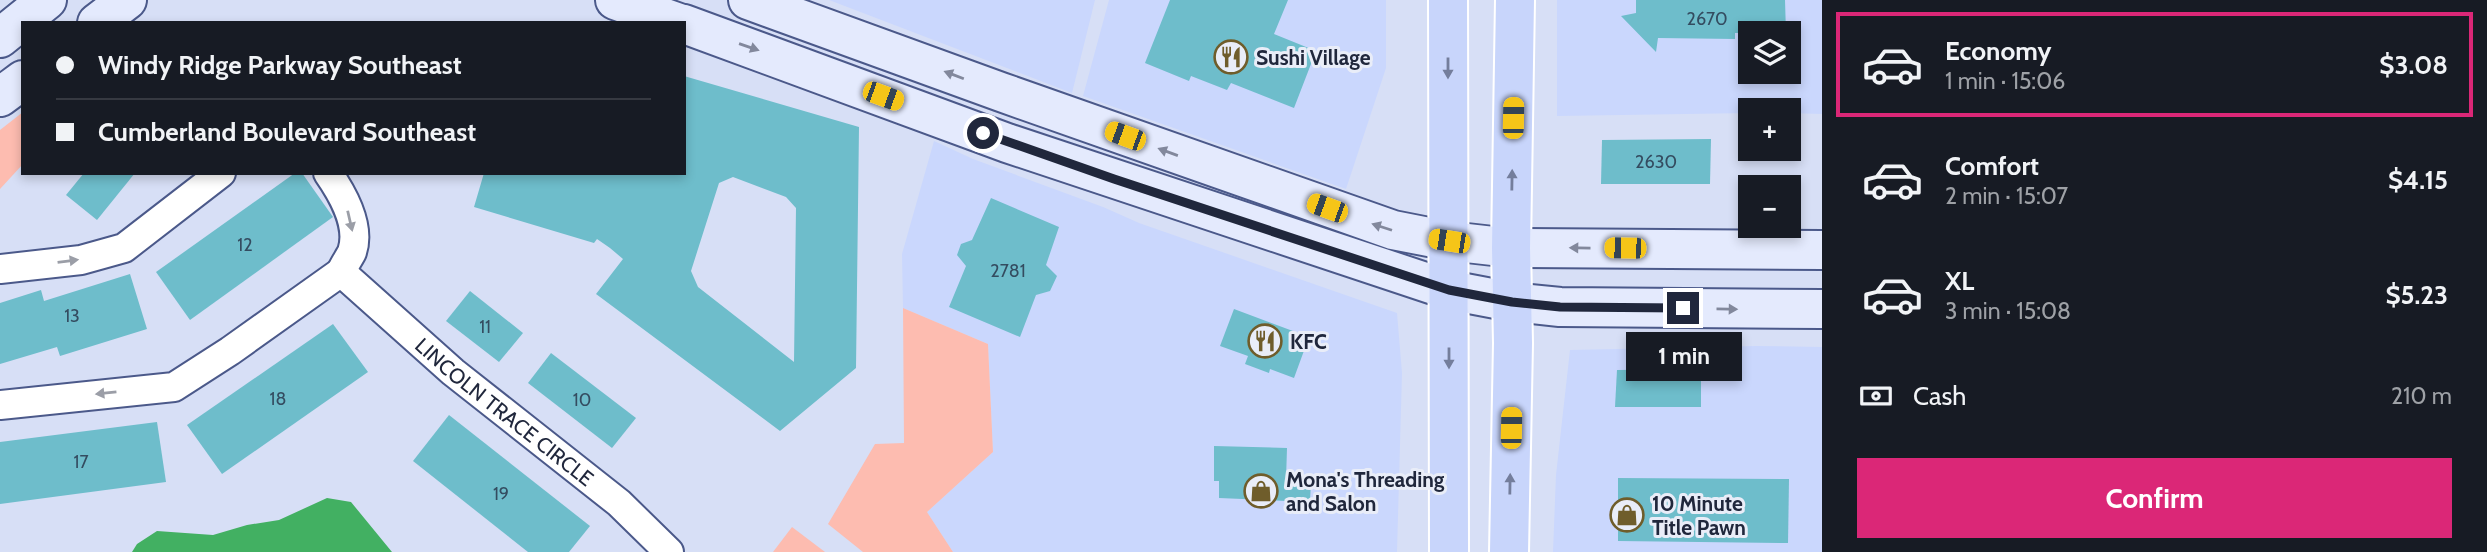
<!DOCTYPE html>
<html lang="en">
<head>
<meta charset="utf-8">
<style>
  :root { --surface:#171b24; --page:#20242c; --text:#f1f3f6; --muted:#9ea1a6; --line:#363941; --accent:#db2777 }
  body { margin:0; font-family:Cabin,sans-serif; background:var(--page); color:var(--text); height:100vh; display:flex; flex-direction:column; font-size:26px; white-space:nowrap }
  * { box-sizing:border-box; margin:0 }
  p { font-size:23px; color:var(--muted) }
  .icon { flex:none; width:38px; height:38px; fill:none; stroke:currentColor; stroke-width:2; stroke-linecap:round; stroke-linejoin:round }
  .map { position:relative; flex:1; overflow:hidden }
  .panel { display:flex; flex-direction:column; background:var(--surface); width:665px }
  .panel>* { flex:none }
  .banner { position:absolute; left:21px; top:21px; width:665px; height:154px; border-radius:0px; box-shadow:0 4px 10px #0003; display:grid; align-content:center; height:154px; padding:0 35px; background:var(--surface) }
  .tools { position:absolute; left:1738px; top:21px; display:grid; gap:14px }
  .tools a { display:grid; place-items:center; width:63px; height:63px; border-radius:0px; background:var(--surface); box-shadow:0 4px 10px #0003; font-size:35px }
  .end { position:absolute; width:32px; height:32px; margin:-16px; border:9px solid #20273c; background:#fff; box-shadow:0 0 0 4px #fff }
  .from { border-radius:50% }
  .bubble { position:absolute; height:49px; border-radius:0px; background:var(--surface); box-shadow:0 4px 10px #0003; font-size:23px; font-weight:800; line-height:49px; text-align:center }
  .car { position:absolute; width:21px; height:42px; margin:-21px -10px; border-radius:9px; box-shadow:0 0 5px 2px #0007; background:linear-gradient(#f5c518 24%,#345 0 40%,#f5c518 0 76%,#345 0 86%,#f5c518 0) }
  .banner b { display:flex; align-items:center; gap:24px; height:66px; font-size:26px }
  .banner b+b { border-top:2px solid var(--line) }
  .banner i { width:18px; height:18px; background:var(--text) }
  ul { padding:12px 0 0; list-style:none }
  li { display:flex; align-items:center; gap:21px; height:105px; margin:0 14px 10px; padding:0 21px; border:4px solid transparent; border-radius:0px }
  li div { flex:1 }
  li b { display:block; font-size:26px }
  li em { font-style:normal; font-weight:800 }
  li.active { border-color:var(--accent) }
  li>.icon { width:63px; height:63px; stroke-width:1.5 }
  .pay { display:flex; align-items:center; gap:18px; height:77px; padding:0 35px; font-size:26px }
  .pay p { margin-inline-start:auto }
  .primary-button { display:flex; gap:14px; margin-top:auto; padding:14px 35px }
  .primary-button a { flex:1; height:80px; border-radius:0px; background:var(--accent); color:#fff; font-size:28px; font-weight:800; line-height:80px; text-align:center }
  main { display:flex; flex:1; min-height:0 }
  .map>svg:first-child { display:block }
  .built { fill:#cad7fd; fill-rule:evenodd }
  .green { fill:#fdbcb0 }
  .water { fill:#42b062 }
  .building { fill:#6ebdcb; fill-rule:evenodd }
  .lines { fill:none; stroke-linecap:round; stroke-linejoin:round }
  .minor-casing { stroke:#4b598a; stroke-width:32 }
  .secondary-casing { stroke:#4b598a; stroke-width:42 }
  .primary-casing { stroke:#fff; stroke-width:42 }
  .minor { stroke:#fff; stroke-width:28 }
  .secondary { stroke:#e4eafd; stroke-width:38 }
  .primary { stroke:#c8d5fb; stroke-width:38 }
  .oneway { fill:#82889c }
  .oneway2 { fill:#747e9c }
  .oneway3 { fill:#9b9ea7 }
  .route { stroke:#20273c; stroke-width:9 }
  .labels { text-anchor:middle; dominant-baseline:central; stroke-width:6; stroke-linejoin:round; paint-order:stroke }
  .number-label { font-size:18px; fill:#344c60 }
  .poi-label { font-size:21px; font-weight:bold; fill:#20273c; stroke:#e9edf8; text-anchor:start }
  .street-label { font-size:21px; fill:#20273c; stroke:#e9edf8 }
</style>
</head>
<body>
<main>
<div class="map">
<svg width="1822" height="552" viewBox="0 0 1822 552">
  <rect width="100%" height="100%" fill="#d7dff6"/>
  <!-- built -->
  <g class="built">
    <path d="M829 0H1095L1072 93Z"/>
    <path d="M1109 0H1386V68L1346 189 1083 96Z"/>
    <path d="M1557 0H1822V114L1789 113 1788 110H1750V113L1557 116ZM1750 33H1788V72H1750Z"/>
    <path d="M934 141 973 159 1103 207 1139 223 1397 313 1402 373 1397 552H953L927 512 993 452 988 344 903 308 902 254Z"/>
    <path d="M1756 346 1822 347V552H1553L1556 475 1570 350Z"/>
  </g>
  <!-- green -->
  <g class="green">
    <path d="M23 112V164L0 189V130Z"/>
    <path d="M903 308 988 344 993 452 927 512 953 552H863L828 524 875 444 904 443Z"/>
    <path d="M792 527 825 552H773Z"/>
  </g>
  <!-- water -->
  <path class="water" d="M327 498 351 502 392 552H132L137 544 157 531 213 535 247 525 279 520Z"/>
  <!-- building -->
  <g class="building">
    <path d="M1170 0H1288L1274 34 1316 51 1294 108 1231 83 1227 90 1191 76 1189 81 1145 63Z"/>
    <path d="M1636 0H1785L1786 33H1735V39L1658 38 1656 52 1621 16 1636 13Z"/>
    <path d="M684 76 859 127 856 368 780 431 596 294 623 259 610 248 597 239 594 243 474 207 484 173H684ZM733 177 786 197 796 208 794 362 698 287 691 271 719 183Z"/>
    <path d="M1711 139 1710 184H1601L1602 140Z"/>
    <path d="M84 173H135L97 220 66 195Z"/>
    <path d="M295 173H302L333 217 190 320 156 272Z"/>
    <path d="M991 198 1059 227 1046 265 1057 276 1050 291 1036 295 1020 337 949 307 966 266 957 255 961 244 972 240Z"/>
    <path d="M130 274 147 329 60 356 57 347 0 364V303L41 290 44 301Z"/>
    <path d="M470 291 523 333 499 362 446 321Z"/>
    <path d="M1234 309 1309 337 1294 378 1270 369 1269 373 1245 364 1248 356 1220 346Z"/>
    <path d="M333 324 368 372 222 474 187 425Z"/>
    <path d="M551 353 636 418 612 448 528 383Z"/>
    <path d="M1701 369V407H1615L1617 370Z"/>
    <path d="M449 415 590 526 569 552H528L413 461Z"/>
    <path d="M157 422 166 482 0 504V442Z"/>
    <path d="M1214 446 1287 448 1286 480 1311 481 1310 502 1219 498V481H1214Z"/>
    <path d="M1618 478 1789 479 1788 543 1618 541Z"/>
  </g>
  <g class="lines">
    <defs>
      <g id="minor">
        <path d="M328 173C342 193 361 226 352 252 349 258 344 265 341 272"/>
        <path d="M0 269 81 260 124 248 221 173"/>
        <path id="s1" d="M0 405 174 387 230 351 341 272 453 372 619 503 669 552"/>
      </g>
      <g id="secondary">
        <path d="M615 0 679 23"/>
        <path d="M748 0 1001 92 1393 230 1449 241 1511 248 1822 250"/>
        <path d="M97 23 127 0"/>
        <path d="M684 24 1007 143 1449 290 1512 302 1560 307 1822 309"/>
        <path d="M0 38 47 0"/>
        <path d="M0 97 23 80"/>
      </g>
      <g id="primary">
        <path d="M1448 0 1449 552"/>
        <path d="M1509 552 1513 343 1511 248 1515 0"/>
      </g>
    </defs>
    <!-- minor casing -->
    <use href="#minor" class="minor-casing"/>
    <!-- secondary casing -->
    <use href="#secondary" class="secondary-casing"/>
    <!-- primary casing -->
    <use href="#primary" class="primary-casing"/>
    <!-- minor -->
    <use href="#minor" class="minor"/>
    <!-- secondary -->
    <use href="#secondary" class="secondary"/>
    <!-- primary -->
    <use href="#primary" class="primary"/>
  </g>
  <!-- one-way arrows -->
  <defs><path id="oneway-solid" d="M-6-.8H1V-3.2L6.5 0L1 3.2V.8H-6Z" transform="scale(1.75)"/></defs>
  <g class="oneway">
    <use href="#oneway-solid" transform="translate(749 47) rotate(19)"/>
    <use href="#oneway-solid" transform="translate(954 75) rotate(-159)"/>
    <use href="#oneway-solid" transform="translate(1168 152) rotate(-160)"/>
    <use href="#oneway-solid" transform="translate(1382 227) rotate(-162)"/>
    <use href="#oneway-solid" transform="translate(1580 248) rotate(-179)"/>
    <use href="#oneway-solid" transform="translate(1727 309) rotate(1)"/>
  </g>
  <g class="oneway2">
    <use href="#oneway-solid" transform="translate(1448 68) rotate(90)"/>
    <use href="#oneway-solid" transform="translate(1512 180) rotate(-89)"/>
    <use href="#oneway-solid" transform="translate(1449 358) rotate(90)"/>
    <use href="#oneway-solid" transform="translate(1510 484) rotate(-89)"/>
  </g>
  <g class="oneway3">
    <use href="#oneway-solid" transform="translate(350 221) rotate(77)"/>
    <use href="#oneway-solid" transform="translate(68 261) rotate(-7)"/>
    <use href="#oneway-solid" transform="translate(106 393) rotate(174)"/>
  </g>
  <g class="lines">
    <!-- route -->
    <path class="route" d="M983 133 1114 179 1449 290 1512 302 1560 307 1683 308"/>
  </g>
  <!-- icons -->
  <defs>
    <symbol id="restaurant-ring" viewBox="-11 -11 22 22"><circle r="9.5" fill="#e9edf8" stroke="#6f5d2b" stroke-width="1.5"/><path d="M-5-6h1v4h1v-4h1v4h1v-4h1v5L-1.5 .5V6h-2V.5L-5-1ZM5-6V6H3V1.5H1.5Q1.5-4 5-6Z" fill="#6f5d2b"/></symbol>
    <symbol id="shop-ring" viewBox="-11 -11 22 22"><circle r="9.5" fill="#e9edf8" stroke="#6f5d2b" stroke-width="1.5"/><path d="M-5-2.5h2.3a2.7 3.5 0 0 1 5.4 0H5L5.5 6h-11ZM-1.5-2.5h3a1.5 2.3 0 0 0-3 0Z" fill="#6f5d2b"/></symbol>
  </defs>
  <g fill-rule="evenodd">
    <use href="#restaurant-ring" x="1212" y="38" width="38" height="38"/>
    <use href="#restaurant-ring" x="1246" y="322" width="38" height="38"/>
    <use href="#shop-ring" x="1242" y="472" width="38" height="38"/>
    <use href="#shop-ring" x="1608" y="496" width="38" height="38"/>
  </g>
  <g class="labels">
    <!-- number labels -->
    <g class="number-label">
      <text x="1707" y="19">2670</text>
      <text x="1656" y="162">2630</text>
      <text x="245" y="245">12</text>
      <text x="1008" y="271">2781</text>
      <text x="72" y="316">13</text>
      <text x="485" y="327">11</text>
      <text x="278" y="399">18</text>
      <text x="582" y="400">10</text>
      <text x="81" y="462">17</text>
      <text x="501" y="494">19</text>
    </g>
    <!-- poi labels -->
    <g class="poi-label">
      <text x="1256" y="57">Sushi Village</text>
      <text x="1290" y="341">KFC</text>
      <text x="1286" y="479">Mona's Threading<tspan x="1286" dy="24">and Salon</tspan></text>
      <text x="1652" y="503">10 Minute<tspan x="1652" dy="24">Title Pawn</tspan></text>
    </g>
    <!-- street labels -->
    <g class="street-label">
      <text stroke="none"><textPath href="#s1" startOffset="593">LINCOLN TRACE CIRCLE</textPath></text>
    </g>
  </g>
</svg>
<div class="tools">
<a><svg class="icon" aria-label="layers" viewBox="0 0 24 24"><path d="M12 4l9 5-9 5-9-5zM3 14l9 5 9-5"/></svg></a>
<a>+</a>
<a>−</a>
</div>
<i class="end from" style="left:983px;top:133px"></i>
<i class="end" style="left:1683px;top:308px"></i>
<div class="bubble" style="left:1626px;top:332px;width:116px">1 min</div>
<i class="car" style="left:883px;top:96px;rotate:110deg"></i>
<i class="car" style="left:1513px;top:118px;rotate:1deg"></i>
<i class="car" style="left:1125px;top:136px;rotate:290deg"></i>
<i class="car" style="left:1327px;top:208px;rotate:290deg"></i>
<i class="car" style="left:1449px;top:241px;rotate:279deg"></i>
<i class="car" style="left:1625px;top:248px;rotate:271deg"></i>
<i class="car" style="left:1511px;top:428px;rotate:1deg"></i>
<div class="banner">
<b><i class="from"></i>Windy Ridge Parkway Southeast</b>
<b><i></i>Cumberland Boulevard Southeast</b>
</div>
</div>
<section class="panel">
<ul>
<li class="active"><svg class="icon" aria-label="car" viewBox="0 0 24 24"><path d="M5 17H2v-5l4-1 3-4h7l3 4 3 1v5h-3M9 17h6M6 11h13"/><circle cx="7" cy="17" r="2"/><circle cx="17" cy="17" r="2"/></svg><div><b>Economy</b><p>1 min · 15:06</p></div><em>$3.08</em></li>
<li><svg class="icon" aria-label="car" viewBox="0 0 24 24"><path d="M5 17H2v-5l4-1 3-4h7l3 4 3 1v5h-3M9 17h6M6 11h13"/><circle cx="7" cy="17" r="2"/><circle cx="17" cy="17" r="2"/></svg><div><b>Comfort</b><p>2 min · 15:07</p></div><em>$4.15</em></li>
<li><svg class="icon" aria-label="car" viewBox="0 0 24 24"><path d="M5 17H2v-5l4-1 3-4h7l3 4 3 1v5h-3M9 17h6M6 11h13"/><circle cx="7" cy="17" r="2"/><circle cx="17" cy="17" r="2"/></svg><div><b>XL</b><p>3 min · 15:08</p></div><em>$5.23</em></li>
</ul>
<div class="pay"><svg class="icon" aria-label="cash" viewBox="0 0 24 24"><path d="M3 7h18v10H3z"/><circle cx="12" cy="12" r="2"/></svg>Cash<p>210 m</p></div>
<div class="primary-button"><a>Confirm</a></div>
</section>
</main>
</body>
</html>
